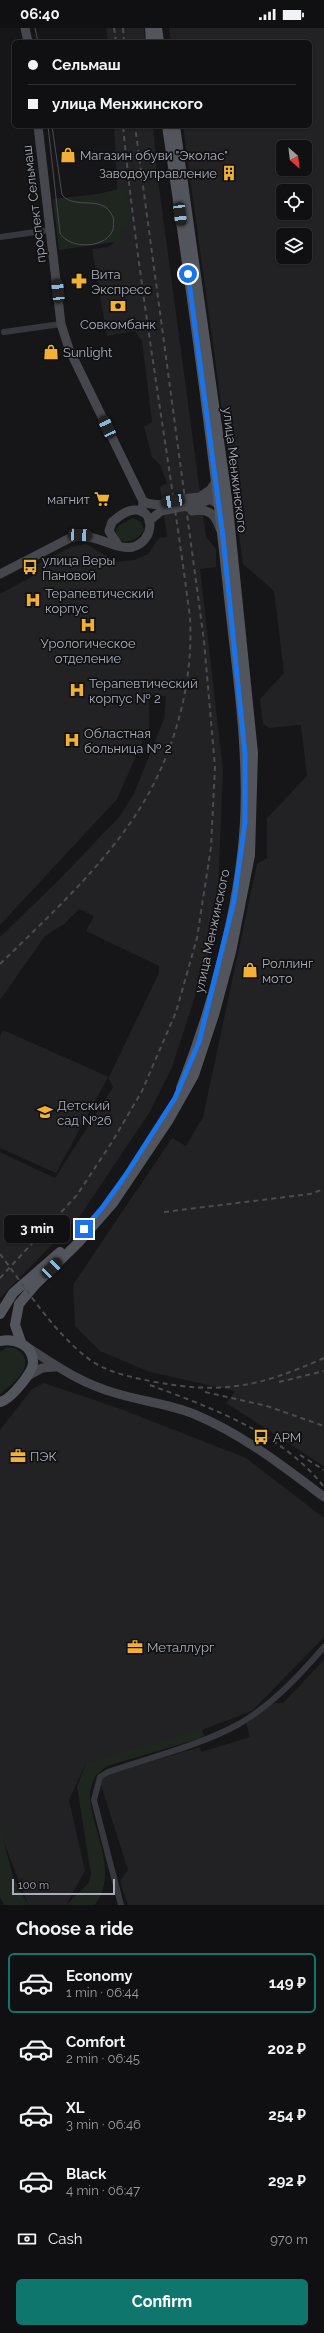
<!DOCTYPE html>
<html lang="en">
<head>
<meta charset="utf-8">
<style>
  :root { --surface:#101012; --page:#1e1e20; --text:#f1f3f6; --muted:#9c9d9f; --line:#303032; --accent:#0f766e }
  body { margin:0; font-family:Raleway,sans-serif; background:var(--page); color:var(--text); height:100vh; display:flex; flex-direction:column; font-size:15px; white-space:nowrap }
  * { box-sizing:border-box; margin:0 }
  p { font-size:13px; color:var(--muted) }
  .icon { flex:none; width:22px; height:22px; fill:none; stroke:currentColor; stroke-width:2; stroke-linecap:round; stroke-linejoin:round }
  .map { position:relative; height:1877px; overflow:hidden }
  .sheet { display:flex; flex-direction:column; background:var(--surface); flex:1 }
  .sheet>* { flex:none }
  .guide { position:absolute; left:12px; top:12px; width:300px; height:88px; border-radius:6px; box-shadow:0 1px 3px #0004,0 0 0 1px var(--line); display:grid; align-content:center; height:88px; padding:0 16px; background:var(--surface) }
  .needle { width:26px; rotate:152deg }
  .tools { position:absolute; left:276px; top:112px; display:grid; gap:8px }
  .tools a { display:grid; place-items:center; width:36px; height:36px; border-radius:6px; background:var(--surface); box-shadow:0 1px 3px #0004,0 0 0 1px var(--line); font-size:20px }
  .scale { position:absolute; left:12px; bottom:10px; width:103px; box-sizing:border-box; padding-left:4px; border:2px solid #a8adb8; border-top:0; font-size:11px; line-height:14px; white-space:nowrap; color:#a8adb8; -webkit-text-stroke:3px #111113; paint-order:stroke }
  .end { position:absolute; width:18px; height:18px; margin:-9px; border:5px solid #1a73e8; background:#fff; box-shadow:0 0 0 2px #fff }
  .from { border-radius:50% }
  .bubble { position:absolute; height:28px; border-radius:6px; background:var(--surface); box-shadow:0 1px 3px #0004,0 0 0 1px var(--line); font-size:13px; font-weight:700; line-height:28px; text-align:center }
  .car { position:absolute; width:12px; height:24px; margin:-12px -6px; border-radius:5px; box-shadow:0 0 3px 1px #0007; background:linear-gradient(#222 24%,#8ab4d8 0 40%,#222 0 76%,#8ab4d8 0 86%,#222 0) }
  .guide b { display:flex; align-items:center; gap:14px; height:38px; font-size:15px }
  .guide b+b { border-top:1px solid var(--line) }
  .guide i { width:10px; height:10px; background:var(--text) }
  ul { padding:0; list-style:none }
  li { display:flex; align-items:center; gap:12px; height:60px; margin:0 8px 6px; padding:0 8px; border:2px solid transparent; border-radius:6px }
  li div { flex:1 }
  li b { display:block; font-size:15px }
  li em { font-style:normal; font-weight:700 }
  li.on { border-color:var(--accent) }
  li>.icon { width:36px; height:36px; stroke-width:1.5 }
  h2 { padding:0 16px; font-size:18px; line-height:48px }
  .pay { display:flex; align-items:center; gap:10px; height:44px; padding:0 16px; font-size:15px }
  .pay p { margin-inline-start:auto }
  .action { display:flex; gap:8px; margin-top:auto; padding:8px 16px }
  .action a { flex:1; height:46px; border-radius:6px; background:var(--accent); color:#fff; font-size:16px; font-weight:700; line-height:46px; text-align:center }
  .status { display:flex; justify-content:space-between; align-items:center; height:28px; padding:0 20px; background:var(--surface); direction:ltr }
  .status svg { height:11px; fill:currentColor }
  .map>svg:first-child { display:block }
  .built { fill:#222225; fill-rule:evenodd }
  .green { fill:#1e261f }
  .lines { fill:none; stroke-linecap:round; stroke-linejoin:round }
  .minor { stroke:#37383d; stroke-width:6 }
  .secondary { stroke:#45474d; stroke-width:9 }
  .primary { stroke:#53555c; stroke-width:10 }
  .tram { stroke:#4a4c52; stroke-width:1 }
  .rail { stroke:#4a4c52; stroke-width:2; stroke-dasharray:5 4; stroke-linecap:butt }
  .route { stroke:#1a73e8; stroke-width:5 }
  .labels { text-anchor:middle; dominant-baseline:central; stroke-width:3.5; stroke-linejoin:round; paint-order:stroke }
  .poi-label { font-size:13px; fill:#a8adb8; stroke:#111113; text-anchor:start }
  .street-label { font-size:13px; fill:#a8adb8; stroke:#111113 }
</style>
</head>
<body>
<div class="status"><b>06:40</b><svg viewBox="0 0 49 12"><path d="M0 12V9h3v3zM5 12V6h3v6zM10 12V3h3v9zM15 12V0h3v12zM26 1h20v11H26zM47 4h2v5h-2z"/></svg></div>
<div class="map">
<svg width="324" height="1877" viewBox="0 0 324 1877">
  <rect width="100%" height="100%" fill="#161618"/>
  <!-- built -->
  <g class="built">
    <path d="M101 0H144L145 14H108L106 0Z"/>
    <path d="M169 0H324V1438L226 1375 235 1363 150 1344 100 1323 75 1298 73 1257 172 1110 186 1118 203 1089 257 836 267 830V790L307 748 301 697 269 700 263 696 260 671 284 645 274 563 243 536 183 98H310V14H171ZM283 119H305V141H283ZM283 163H305V185H283ZM283 207H305V229H283Z"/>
    <path d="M114 98H153L157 144 206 509 216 521V539L200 541 223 742 218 864 208 929 172 1039 149 1085 80 1188 0 1270V1124L55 1150 113 1059 108 1049 56 1145 0 1120V1009L3 1002 109 1049 159 945V938L86 903 94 888 79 881 64 896 45 908 0 972V909L57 854 120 788 134 766 164 691 166 668 149 667V699L117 771 0 897V566L35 547 30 540 71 519 86 516 117 534 134 532 148 526 159 510 167 509 160 459 167 455 160 437 152 429 144 399 152 394 142 313 135 303 107 308 92 221 108 219 120 210Z"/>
    <path d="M44 1355 118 1380 246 1430 324 1490V1609L252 1683 202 1702 86 1735 69 1772 85 1843 66 1877H28L0 1804V1402L32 1361Z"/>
    <path d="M324 1632V1877H128L120 1853 128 1842 101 1757 102 1751 106 1747 200 1719 201 1724 250 1709 246 1695 263 1681 275 1675H283Z"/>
  </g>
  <!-- green -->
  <g class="green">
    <path d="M126 159 131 198 121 200 122 213 59 222 53 171 98 166Z"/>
    <path d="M133 490 141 494 144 502C139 511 127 517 118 511L116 503 118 498Z"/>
    <path d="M7 1319C20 1319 30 1330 23 1343 18 1351 8 1360 0 1366V1324Z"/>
    <path d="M196 1702H202L205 1709 107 1738 96 1747C93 1754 89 1762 90 1770 93 1807 119 1843 95 1877H66L89 1855 91 1846 77 1759 86 1735Z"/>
    <path d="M0 1799 13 1849 28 1877H4L0 1869Z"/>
  </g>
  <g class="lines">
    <!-- minor -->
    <g class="minor">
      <path d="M0 209 50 202"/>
      <path d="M4 304 61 296"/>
      <path d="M121 1877 94 1772 100 1749 108 1744C151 1729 199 1718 239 1696 273 1676 299 1648 324 1619"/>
    </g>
    <!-- secondary -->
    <g class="secondary">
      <path d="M25 0 28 14"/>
      <path d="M38 98 61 296 69 321 143 473 142 484"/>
      <path d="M201 468 210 462 217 452"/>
      <path d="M143 473C165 487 196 453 222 480"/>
      <path d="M192 483C208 480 215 485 220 501"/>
      <path d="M149 493 161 483 202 475 212 470"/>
      <path d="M0 546 70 510C96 503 114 523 133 519 154 513 156 483 136 482 127 481 118 489 112 494L109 503 118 517"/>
      <path d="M27 1319C57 1338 80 1355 115 1365 141 1373 169 1376 194 1386 242 1406 283 1438 324 1469"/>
      <path d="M26 1349 42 1340 55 1339"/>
    </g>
    <!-- primary -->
    <g class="primary">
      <path d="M150 0 151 14"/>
      <path d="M157 0 159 14"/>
      <path d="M167 98C190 252 212 405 228 560 236 637 249 716 245 794 240 879 212 982 181 1060"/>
      <path d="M0 1286 13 1265 60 1224"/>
      <path d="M0 1313C14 1310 32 1316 33 1334 33 1345 10 1372 0 1374"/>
      <path d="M21 1314 15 1297 19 1276 35 1257 78 1215 113 1175 168 1093 194 1047 214 987 231 924 250 827 253 725 227 470 175 98"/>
    </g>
    <!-- tram -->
    <g class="tram">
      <path d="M35 0 38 14"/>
      <path d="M48 98 60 205C69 221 103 221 112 204 114 200 114 194 113 189 103 165 76 183 62 167L52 98"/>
    </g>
    <!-- rail -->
    <g class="rail">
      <path d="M114 0 116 14"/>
      <path d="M123 0 124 14"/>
      <path d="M0 936C47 890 96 845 133 791 172 734 194 659 190 590 169 426 139 263 123 98"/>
      <path d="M164 1184 310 1166 324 1161"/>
      <path d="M0 1226C28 1263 55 1307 93 1334 110 1345 131 1349 150 1353 221 1367 259 1359 324 1330"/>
      <path d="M0 1250 77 1167 112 1114 142 1063 176 984 197 910 211 819 215 739 204 613 135 98"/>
      <path d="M279 1354 324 1343"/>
      <path d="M150 1357C212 1380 282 1405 324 1459"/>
      <path d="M205 1364 267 1378 324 1398"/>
      <path d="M300 1427 324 1442"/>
    </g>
  </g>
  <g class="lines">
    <!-- route -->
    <path class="route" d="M84 1201 102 1180 125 1148 175 1070 199 1014 234 873 245 794V726L223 509 188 246"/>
  </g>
  <!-- icons -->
  <defs>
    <symbol id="shop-bare" viewBox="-9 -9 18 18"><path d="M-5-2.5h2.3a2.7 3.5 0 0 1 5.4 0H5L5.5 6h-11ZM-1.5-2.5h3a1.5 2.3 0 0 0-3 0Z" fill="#f2b134" stroke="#111113" stroke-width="2.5" paint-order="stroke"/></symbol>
    <symbol id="building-bare" viewBox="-9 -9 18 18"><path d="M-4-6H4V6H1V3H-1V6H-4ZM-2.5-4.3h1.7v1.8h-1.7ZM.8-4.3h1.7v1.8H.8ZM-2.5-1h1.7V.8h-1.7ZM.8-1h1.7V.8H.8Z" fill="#f2b134" stroke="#111113" stroke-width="2.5" paint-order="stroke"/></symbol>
    <symbol id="pharmacy-bare" viewBox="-9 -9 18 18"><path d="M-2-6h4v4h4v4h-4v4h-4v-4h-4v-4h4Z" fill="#f2b134" stroke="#111113" stroke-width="2.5" paint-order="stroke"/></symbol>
    <symbol id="bank-bare" viewBox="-9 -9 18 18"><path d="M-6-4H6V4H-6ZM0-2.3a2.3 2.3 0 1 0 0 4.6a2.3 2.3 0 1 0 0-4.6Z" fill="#f2b134" stroke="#111113" stroke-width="2.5" paint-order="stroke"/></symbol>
    <symbol id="supermarket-bare" viewBox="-9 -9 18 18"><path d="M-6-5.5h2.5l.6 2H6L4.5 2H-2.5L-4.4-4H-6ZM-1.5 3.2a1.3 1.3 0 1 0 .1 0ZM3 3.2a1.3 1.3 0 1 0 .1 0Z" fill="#f2b134" stroke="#111113" stroke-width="2.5" paint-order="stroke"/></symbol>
    <symbol id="bus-bare" viewBox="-9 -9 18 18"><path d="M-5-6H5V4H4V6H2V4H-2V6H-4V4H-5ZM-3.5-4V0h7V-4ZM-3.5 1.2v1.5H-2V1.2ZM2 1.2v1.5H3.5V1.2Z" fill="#f2b134" stroke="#111113" stroke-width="2.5" paint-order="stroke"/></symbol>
    <symbol id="hospital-bare" viewBox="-9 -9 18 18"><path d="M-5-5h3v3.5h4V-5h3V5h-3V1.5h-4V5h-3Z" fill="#f2b134" stroke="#111113" stroke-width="2.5" paint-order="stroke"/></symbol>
    <symbol id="school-bare" viewBox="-9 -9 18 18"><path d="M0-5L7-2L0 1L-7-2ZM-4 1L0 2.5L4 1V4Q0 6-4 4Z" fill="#f2b134" stroke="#111113" stroke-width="2.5" paint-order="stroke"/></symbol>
    <symbol id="office-bare" viewBox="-9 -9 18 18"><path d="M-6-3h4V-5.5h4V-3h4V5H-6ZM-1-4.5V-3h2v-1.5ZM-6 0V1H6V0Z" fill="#f2b134" stroke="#111113" stroke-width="2.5" paint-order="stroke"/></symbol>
  </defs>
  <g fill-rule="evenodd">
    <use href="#shop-bare" x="57" y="116" width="22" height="22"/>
    <use href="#building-bare" x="218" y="134" width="22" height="22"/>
    <use href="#pharmacy-bare" x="68" y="242" width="22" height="22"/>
    <use href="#bank-bare" x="107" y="267" width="22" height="22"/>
    <use href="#shop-bare" x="40" y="313" width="22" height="22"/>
    <use href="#supermarket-bare" x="91" y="460" width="22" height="22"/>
    <use href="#bus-bare" x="19" y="528" width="22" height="22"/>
    <use href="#hospital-bare" x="22" y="561" width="22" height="22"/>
    <use href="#hospital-bare" x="77" y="586" width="22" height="22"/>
    <use href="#hospital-bare" x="66" y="651" width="22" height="22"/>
    <use href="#hospital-bare" x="61" y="701" width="22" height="22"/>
    <use href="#shop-bare" x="239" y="931" width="22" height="22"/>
    <use href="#school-bare" x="34" y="1073" width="22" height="22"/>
    <use href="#bus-bare" x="250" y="1398" width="22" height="22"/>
    <use href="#office-bare" x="7" y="1417" width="22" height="22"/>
    <use href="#office-bare" x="124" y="1608" width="22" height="22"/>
  </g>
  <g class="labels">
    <!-- poi labels -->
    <g class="poi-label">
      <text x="80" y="127">Магазин обуви "Эколас"</text>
      <text x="217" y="145" text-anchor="end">Заводоуправление</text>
      <text x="91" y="246">Вита<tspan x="91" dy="15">Экспресс</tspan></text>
      <text x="118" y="296" text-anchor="middle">Совкомбанк</text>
      <text x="63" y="324">Sunlight</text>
      <text x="90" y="471" text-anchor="end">магнит</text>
      <text x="42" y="532">улица Веры<tspan x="42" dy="15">Пановой</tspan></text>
      <text x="45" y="565">Терапевтический<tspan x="45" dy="15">корпус</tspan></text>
      <text x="88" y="615" text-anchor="middle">Урологическое<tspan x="88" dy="15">отделение</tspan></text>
      <text x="89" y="655">Терапевтический<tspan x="89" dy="15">корпус № 2</tspan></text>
      <text x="84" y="705">Областная<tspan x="84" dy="15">больница № 2</tspan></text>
      <text x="262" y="935">Роллинг<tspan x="262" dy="15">мото</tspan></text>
      <text x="57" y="1077">Детский<tspan x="57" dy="15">сад №26</tspan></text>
      <text x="273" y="1409">АРМ</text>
      <text x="30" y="1428">ПЭК</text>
      <text x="147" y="1619">Металлург</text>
    </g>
    <!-- street labels -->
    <g class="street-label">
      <text transform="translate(34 176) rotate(-97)">проспект Сельмаш</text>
      <text transform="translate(235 442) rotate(83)">улица Менжинского</text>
      <text transform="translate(212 903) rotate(-78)">улица Менжинского</text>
    </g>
  </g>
</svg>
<div class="tools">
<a><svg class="needle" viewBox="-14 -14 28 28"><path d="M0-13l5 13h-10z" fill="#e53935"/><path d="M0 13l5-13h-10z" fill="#9c9d9f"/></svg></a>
<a><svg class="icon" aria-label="locate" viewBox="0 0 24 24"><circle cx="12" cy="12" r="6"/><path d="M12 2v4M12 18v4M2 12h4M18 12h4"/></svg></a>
<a><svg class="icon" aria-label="layers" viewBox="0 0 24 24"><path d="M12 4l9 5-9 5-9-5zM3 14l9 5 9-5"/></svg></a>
</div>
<div class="scale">100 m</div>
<i class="end from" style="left:188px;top:246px"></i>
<i class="end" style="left:84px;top:1201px"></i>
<div class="bubble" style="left:4px;top:1187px;width:66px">3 min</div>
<i class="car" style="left:180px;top:186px;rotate:173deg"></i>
<i class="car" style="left:58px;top:263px;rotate:354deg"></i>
<i class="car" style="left:107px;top:399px;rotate:335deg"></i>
<i class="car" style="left:173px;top:473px;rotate:261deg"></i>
<i class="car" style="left:80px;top:507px;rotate:93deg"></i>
<i class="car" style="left:52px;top:1240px;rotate:46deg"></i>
<div class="guide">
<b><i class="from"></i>Сельмаш</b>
<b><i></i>улица Менжинского</b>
</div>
</div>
<section class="sheet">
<h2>Choose a ride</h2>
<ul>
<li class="on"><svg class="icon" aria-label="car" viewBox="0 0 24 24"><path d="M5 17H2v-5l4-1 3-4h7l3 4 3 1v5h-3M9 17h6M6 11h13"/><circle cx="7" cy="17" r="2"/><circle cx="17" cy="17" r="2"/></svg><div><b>Economy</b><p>1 min · 06:44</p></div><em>149 ₽</em></li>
<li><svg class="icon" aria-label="car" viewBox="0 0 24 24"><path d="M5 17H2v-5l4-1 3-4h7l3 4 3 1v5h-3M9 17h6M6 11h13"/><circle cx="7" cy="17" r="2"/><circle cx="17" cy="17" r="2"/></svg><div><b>Comfort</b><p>2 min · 06:45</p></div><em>202 ₽</em></li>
<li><svg class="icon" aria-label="car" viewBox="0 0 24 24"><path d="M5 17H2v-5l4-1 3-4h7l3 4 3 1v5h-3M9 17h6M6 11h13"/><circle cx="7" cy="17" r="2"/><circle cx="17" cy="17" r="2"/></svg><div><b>XL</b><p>3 min · 06:46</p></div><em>254 ₽</em></li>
<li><svg class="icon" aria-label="car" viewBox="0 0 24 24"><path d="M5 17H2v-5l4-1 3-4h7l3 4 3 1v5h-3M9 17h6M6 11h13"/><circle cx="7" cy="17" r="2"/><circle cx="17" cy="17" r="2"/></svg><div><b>Black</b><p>4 min · 06:47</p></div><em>292 ₽</em></li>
</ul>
<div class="pay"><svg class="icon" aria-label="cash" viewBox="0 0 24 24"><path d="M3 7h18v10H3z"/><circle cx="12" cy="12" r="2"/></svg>Cash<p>970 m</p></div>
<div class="action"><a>Confirm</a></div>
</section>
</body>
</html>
